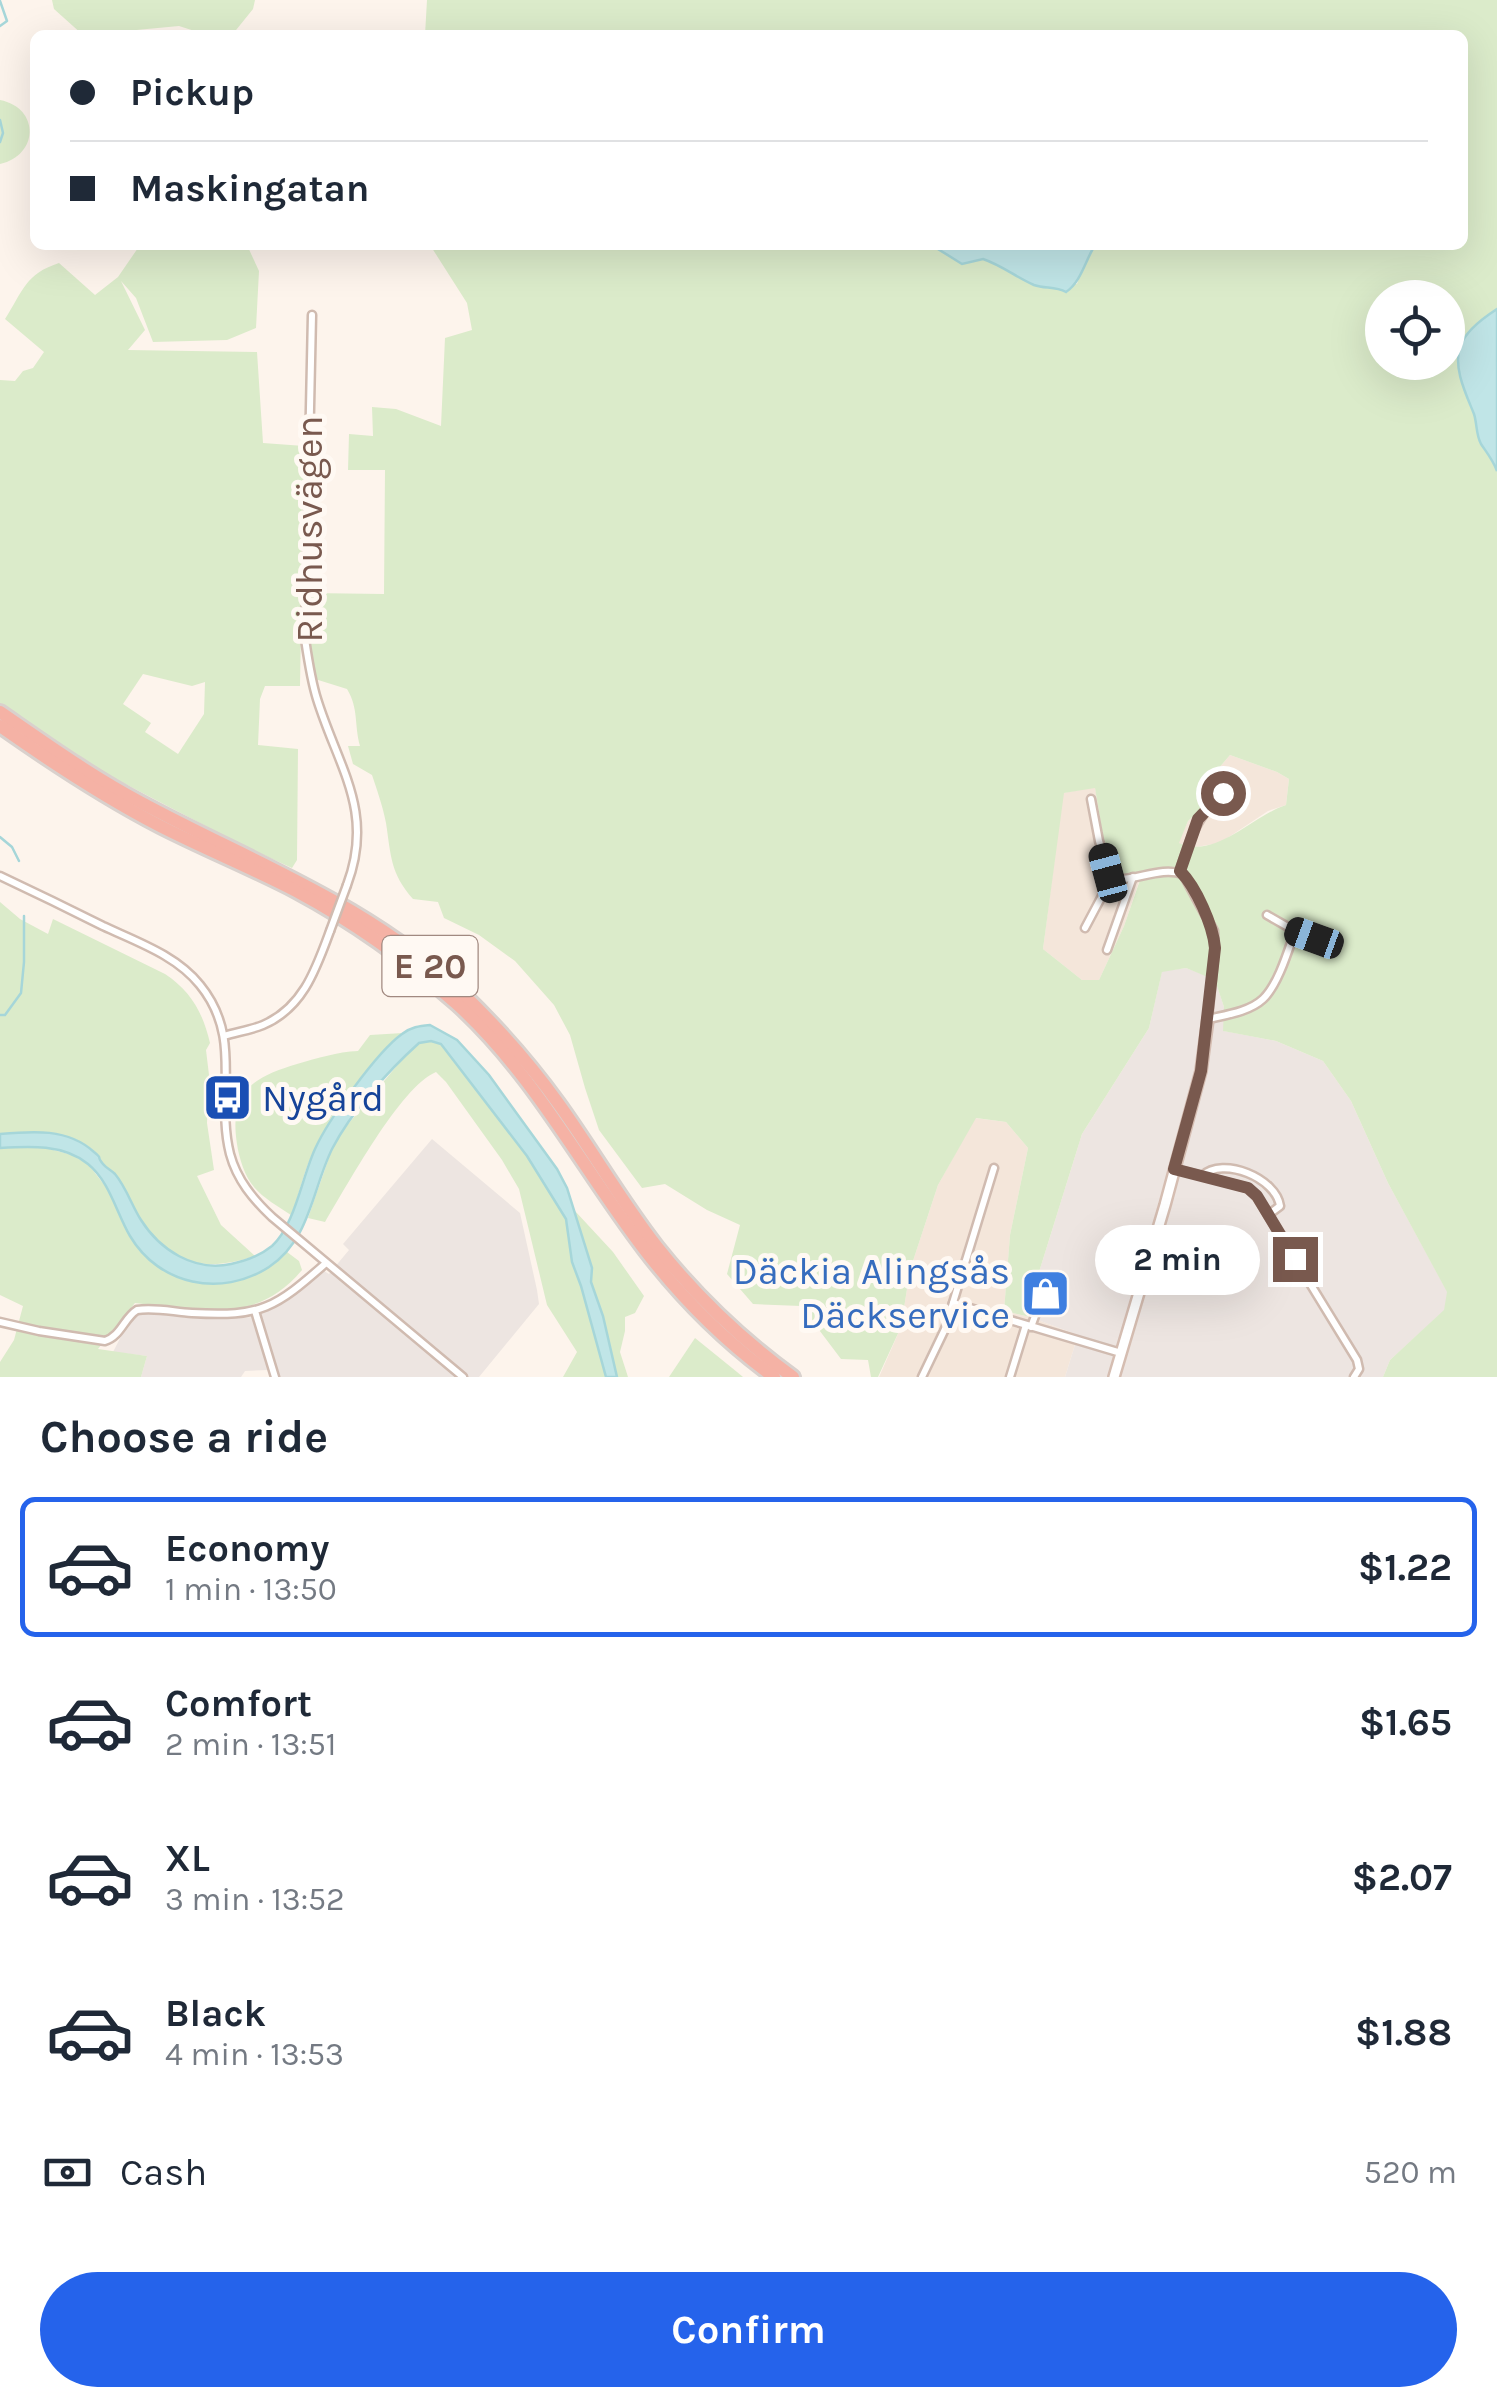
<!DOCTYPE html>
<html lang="en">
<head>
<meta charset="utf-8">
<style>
  :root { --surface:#fff; --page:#f2f2f3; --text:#1f2937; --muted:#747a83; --line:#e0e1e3; --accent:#2563eb }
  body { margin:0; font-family:Karla,sans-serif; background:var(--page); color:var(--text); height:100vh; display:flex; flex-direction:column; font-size:38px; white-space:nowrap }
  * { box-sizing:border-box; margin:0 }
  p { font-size:32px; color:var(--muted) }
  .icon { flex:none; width:55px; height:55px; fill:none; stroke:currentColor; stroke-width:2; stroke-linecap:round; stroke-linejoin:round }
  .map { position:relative; height:1377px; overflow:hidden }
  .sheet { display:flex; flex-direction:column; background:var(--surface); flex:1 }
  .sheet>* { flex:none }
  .top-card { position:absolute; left:30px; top:30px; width:1438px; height:220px; border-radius:15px; box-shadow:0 10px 40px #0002; display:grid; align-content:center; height:220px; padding:0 40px; background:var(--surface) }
  .fabs { position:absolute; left:1365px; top:280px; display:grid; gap:20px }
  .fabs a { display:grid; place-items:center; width:100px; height:100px; border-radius:50%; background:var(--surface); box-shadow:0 10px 40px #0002; font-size:50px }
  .end { position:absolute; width:45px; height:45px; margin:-22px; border:12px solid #79594e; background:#fff; box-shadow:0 0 0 5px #fff }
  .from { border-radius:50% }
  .bubble { position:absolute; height:70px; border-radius:35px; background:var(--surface); box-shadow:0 10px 40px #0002; font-size:32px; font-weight:700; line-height:70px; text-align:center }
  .car { position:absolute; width:30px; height:60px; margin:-30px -15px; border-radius:12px; box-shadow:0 0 8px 2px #0007; background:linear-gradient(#222 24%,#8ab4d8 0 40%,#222 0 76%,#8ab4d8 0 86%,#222 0) }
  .top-card b { display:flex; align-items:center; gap:35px; height:95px; font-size:38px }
  .top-card b+b { border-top:2px solid var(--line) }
  .top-card i { width:25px; height:25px; background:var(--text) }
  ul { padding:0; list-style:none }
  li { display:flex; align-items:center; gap:30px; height:140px; margin:0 20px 15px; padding:0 20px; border:5px solid transparent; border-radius:15px }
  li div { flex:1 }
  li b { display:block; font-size:38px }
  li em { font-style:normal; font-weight:700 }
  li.selected { border-color:var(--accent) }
  li>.icon { width:90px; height:90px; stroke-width:1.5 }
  h2 { padding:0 40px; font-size:45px; line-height:120px }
  .pay { display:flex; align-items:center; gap:25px; height:110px; padding:0 40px; font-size:38px }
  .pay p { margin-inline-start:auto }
  .action { display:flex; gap:20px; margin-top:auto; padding:20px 40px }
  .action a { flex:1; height:115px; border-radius:60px; background:var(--accent); color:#fff; font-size:40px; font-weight:700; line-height:115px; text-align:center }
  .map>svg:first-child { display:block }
  .residential { fill:#f4e6da }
  .industrial { fill:#ede5e1 }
  .green { fill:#dbebca; fill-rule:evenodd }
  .water { fill:#c0e5e7; stroke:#a6d6d9; stroke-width:2.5 }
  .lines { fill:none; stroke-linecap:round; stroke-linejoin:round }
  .stream { stroke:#a6d6d9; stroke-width:2.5 }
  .street-casing { stroke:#d0bbb0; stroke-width:11 }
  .secondary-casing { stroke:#d5bdb1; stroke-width:14 }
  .highway-casing { stroke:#d9d1cd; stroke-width:18 }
  .street { stroke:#fff; stroke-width:6 }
  .secondary { stroke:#fff; stroke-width:9 }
  .highway { stroke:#f5b2a5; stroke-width:12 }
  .street-bridge-casing { stroke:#d0bbb0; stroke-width:11; stroke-linecap:butt }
  .street-bridge { stroke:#fff; stroke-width:6 }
  .route { stroke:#79594e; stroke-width:12 }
  .labels { text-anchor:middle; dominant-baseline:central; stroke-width:10; stroke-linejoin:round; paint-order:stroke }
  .shield { fill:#fff9f3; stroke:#a18980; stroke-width:2.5 }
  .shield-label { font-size:35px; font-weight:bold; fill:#79594e }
  .street-label { font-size:38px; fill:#79594e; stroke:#fff9f3 }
  .transit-label { font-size:38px; fill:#164399; stroke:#fff9f3; text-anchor:start }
  .shop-label { font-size:38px; fill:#366cbe; stroke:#fff9f3; text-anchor:end }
</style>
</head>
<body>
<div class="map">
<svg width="1497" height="1377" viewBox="0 0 1497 1377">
  <rect width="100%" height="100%" fill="#fdf4ec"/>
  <!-- residential -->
  <g class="residential">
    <path d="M1230 755 1277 772 1289 779 1286 805 1268 811 1220 843 1190 848 1178 843 1188 821 1225 786 1218 769Z"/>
    <path d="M1095 787 1109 873 1140 879 1124 926 1099 980H1082L1043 949 1063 793Z"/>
    <path d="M975 1118 1006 1122 1028 1148 1010 1235 1004 1311 1030 1317 1078 1335 1065 1377H879L901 1327 910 1270 938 1185Z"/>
  </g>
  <!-- industrial -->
  <g class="industrial">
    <path d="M1186 968 1215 979 1224 1007V1031L1276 1041 1323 1061 1351 1101 1388 1183 1448 1293 1445 1310 1390 1360 1383 1377H1065L1078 1335 1030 1317 1035 1285 1082 1134 1149 1028 1162 971Z"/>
    <path d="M432 1139 520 1213 537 1290 539 1304 479 1377H270L268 1370 245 1371 241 1377H141L147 1356 113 1352 130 1319 141 1310 239 1318 253 1317 291 1298 324 1271 329 1274 349 1250 343 1244Z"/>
  </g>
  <!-- green -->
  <g class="green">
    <path d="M52 0H255L253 9 232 35H207L179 26 83 35 54 9Z"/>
    <path d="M427 0H1497V309C1453 337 1452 356 1469 403 1472 412 1476 416 1476 426L1497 471V1377H1383L1390 1360 1444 1310 1447 1292 1388 1183 1351 1101 1323 1061 1276 1041 1223 1031 1224 1007 1215 980 1186 968 1162 972 1149 1028 1082 1134 1035 1285 1030 1317 1004 1311 1010 1235 1028 1148 1006 1122 976 1118 938 1185 910 1270 901 1327 878 1377H871L868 1360 841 1359 801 1306 753 1304 727 1274 740 1225 707 1210 665 1184 642 1188 599 1130 585 1088 570 1035 554 1005 515 961 479 935 444 918 438 902 413 899C390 873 391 855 386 823 383 807 377 790 372 775L353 764 348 746H360C354 724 359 709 347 689L315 679 310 638 308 593 384 594 385 470H348L349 434 373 436 372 407 396 409 441 426 445 338 472 330 467 303 430 245H938L939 249 962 264 983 258 1043 288 1077 284 1083 267 1095 245H1462V35H425ZM1382 298H1448V362H1382ZM1230 755 1277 772 1289 779 1286 805C1252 816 1215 860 1179 843L1188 821 1225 786 1218 769ZM1095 788 1109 873 1119 884 1140 880 1124 926 1099 980H1082L1043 949 1064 793Z"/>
    <path d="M0 100C40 108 39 155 0 164Z"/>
    <path d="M140 245H247L259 271 256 328 227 340 153 342 136 298 121 281 145 330 128 350 257 352 263 443 304 446 300 686H265L260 699 258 745 298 749 297 860 292 868 242 845 110 776 0 704V380L15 381 23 371 33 368 44 352 5 319C23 291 25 274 59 263L95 295 118 277ZM143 674 192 686 205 682 204 714 178 754 145 732 151 723 123 704Z"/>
    <path d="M0 902 20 919 48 934 53 919 165 974C191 991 203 1013 210 1043L206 1050 209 1075 207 1123 214 1170 197 1176 221 1225 255 1256C207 1272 171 1266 142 1221 132 1207 126 1188 115 1175 112 1171 107 1168 104 1165 98 1158 101 1158 95 1152 70 1128 32 1131 0 1134Z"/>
    <path d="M403 1033C371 1063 335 1108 315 1148 304 1169 300 1193 291 1215 279 1207 263 1198 254 1187 245 1177 239 1158 237 1144 229 1092 251 1078 297 1064 318 1058 337 1052 358 1051L370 1035Z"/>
    <path d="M431 1041 441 1044 527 1156 566 1219 572 1262 581 1286 606 1377H563L577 1352 547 1305 519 1189 502 1160 446 1082 436 1072C400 1087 347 1186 325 1222L308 1218 332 1149 344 1129 405 1056 419 1043Z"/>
    <path d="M24 1146 46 1148 72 1155 88 1164 109 1191 128 1233 145 1255 162 1269 178 1277 191 1282 272 1265 287 1252 299 1261 302 1270C255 1326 199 1310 135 1303L98 1349 147 1356 141 1377H0V1362L14 1340 23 1306 0 1295V1148Z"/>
    <path d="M575 1211 613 1252 644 1296 635 1313 625 1317V1331L620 1352 628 1377H617L603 1316 591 1282 592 1267 584 1247Z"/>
    <path d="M695 1338 737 1372 743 1377H669Z"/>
  </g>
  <!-- water -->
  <g class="water">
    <path d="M938 245H1095C1085 261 1081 282 1066 292 1055 286 1045 289 1034 285 1016 277 1001 265 983 259L962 264 938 249Z"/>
    <path d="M1497 309V471C1493 460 1487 453 1481 444 1476 435 1477 423 1474 414 1466 394 1453 368 1460 347 1465 331 1483 318 1497 309Z"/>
    <path d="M430 1025 457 1040 489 1075 557 1169 567 1188 592 1268 591 1282 603 1316 617 1377H606L581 1286 572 1262 566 1219 527 1156 441 1044 431 1041 419 1043C388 1071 351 1112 332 1149 312 1190 310 1240 269 1267 221 1298 159 1285 130 1236 116 1212 110 1182 88 1164 64 1144 29 1146 0 1148V1134C32 1131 68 1128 94 1152 104 1160 95 1154 103 1164 106 1168 111 1170 115 1174 126 1187 132 1206 141 1220 160 1250 194 1272 231 1264 245 1261 261 1255 272 1246 295 1225 302 1177 315 1149 328 1120 377 1052 402 1034 411 1027 419 1026 430 1025Z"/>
  </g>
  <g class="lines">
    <!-- stream -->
    <g class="stream">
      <path d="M0 1 7 21 0 26"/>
      <path d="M0 120 3 133 0 142"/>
      <path d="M0 837 12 847 19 861"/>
      <path d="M0 1015H5L21 993 24 962V916"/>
    </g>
    <defs>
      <g id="street">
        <path d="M312 315 305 639C308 659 311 680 317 699 338 767 375 811 347 885"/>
        <path d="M1091 799 1099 841 1111 879"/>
        <path d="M1180 871C1190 837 1201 804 1235 787"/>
        <path d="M0 876C34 892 69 909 103 926 137 942 176 955 200 985 244 1039 215 1095 230 1154 237 1180 253 1199 272 1217L463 1377"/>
        <path d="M1267 915 1295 931 1334 945"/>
        <path d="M1085 928 1111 879C1136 882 1159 866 1183 874L1214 931 1215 948 1208 1019C1225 1015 1249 1012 1263 999 1278 985 1288 951 1295 931"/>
        <path d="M1107 950 1133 877"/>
        <path d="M224 1036C237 1032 251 1030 263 1025 303 1008 316 969 330 931"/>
        <path d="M1175 1169 1248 1188 1257 1197 1357 1360 1359 1369 1354 1377"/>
        <path d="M1202 1176C1223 1156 1276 1178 1280 1206L1268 1215"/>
        <path d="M953 1303 1121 1353"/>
        <path d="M255 1311 275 1377"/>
        <path d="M0 1322 39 1331 105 1341C121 1336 124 1318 137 1310 155 1307 174 1312 192 1313 262 1317 275 1308 326 1263"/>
        <path d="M1031 1327 1043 1294"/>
        <path d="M922 1377 945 1329 994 1168"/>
        <path d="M1010 1377 1026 1325"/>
      </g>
      <path id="secondary" d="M1114 1377 1165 1205 1201 1071 1208 1019"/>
      <g id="highway">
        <path d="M0 712C45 743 91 776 140 802 253 863 369 904 464 995 498 1028 530 1064 558 1103 592 1150 621 1201 657 1247 696 1296 742 1340 793 1377"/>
        <path d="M0 726C51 762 104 797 160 826 205 849 252 868 296 891 354 922 408 961 457 1004 535 1075 582 1168 645 1250 681 1297 726 1342 774 1377"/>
      </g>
    </defs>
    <!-- street casing -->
    <use href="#street" class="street-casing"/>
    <!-- secondary casing -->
    <use href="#secondary" class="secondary-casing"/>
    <!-- highway casing -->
    <use href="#highway" class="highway-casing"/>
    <!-- street -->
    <use href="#street" class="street"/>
    <!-- secondary -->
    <use href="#secondary" class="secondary"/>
    <!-- highway -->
    <use href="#highway" class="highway"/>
    <defs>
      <path id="street-bridge" d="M330 931 347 885"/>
    </defs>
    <!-- street-bridge casing -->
    <use href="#street-bridge" class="street-bridge-casing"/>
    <!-- street-bridge -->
    <use href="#street-bridge" class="street-bridge"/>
  </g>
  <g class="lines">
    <!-- route -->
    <path class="route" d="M1223 793 1198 819 1180 871C1196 887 1213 925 1215 948L1201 1071 1174 1169 1248 1188 1257 1196 1295 1259"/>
  </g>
  <!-- icons -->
  <defs>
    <symbol id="bus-square" viewBox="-11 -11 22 22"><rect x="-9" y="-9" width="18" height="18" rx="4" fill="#1a4fb4" stroke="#fff9f3"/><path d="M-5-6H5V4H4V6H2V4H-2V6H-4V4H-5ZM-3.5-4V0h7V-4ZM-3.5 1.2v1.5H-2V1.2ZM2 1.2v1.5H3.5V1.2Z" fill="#fff"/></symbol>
    <symbol id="shop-square" viewBox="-11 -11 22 22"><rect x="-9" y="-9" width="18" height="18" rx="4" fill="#3f7fe0" stroke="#fff9f3"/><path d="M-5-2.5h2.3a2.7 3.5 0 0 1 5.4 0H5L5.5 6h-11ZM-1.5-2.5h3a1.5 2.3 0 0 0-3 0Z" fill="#fff"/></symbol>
  </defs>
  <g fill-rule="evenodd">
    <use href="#bus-square" x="200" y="1070" width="55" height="55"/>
    <use href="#shop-square" x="1018" y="1266" width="55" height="55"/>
  </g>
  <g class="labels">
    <!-- shield labels -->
    <rect class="shield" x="382.5" y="936" width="95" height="60" rx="8"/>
    <g class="shield-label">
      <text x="430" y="966">E 20</text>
    </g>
    <!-- street labels -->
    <g class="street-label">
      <text transform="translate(309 529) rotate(-90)">Ridhusvägen</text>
    </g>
    <!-- transit labels -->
    <g class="transit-label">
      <text x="262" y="1098">Nygård</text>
    </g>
    <!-- shop labels -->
    <g class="shop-label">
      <text x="1010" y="1271">Däckia Alingsås<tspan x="1010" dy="44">Däckservice</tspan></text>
    </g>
  </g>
</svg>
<div class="fabs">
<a><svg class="icon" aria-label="locate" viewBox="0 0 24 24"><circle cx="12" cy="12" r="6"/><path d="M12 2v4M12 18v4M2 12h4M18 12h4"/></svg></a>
</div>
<i class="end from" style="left:1223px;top:793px"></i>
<i class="end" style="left:1295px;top:1259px"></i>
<div class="bubble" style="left:1095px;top:1225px;width:165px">2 min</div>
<i class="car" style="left:1108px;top:873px;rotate:345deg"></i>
<i class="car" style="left:1314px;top:938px;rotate:290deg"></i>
<div class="top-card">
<b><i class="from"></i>Pickup</b>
<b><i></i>Maskingatan</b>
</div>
</div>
<section class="sheet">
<h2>Choose a ride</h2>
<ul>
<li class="selected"><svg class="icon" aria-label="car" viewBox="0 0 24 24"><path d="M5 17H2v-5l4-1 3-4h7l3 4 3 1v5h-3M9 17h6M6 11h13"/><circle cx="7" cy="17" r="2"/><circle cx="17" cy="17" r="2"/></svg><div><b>Economy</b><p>1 min · 13:50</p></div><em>$1.22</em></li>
<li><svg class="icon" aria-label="car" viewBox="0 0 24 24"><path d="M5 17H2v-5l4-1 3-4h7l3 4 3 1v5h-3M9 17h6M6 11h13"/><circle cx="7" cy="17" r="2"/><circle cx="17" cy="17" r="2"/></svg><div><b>Comfort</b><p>2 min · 13:51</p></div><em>$1.65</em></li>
<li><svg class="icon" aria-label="car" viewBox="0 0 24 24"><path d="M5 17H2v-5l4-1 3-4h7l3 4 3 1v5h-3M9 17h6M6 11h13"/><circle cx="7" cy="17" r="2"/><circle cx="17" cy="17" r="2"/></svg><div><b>XL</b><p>3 min · 13:52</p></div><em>$2.07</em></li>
<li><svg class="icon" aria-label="car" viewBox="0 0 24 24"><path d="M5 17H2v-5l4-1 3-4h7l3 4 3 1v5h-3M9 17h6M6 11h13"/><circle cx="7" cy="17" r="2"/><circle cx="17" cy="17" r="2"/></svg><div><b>Black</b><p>4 min · 13:53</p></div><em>$1.88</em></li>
</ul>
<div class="pay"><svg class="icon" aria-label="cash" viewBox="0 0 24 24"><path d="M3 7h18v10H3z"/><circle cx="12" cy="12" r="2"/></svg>Cash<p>520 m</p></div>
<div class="action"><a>Confirm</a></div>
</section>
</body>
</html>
